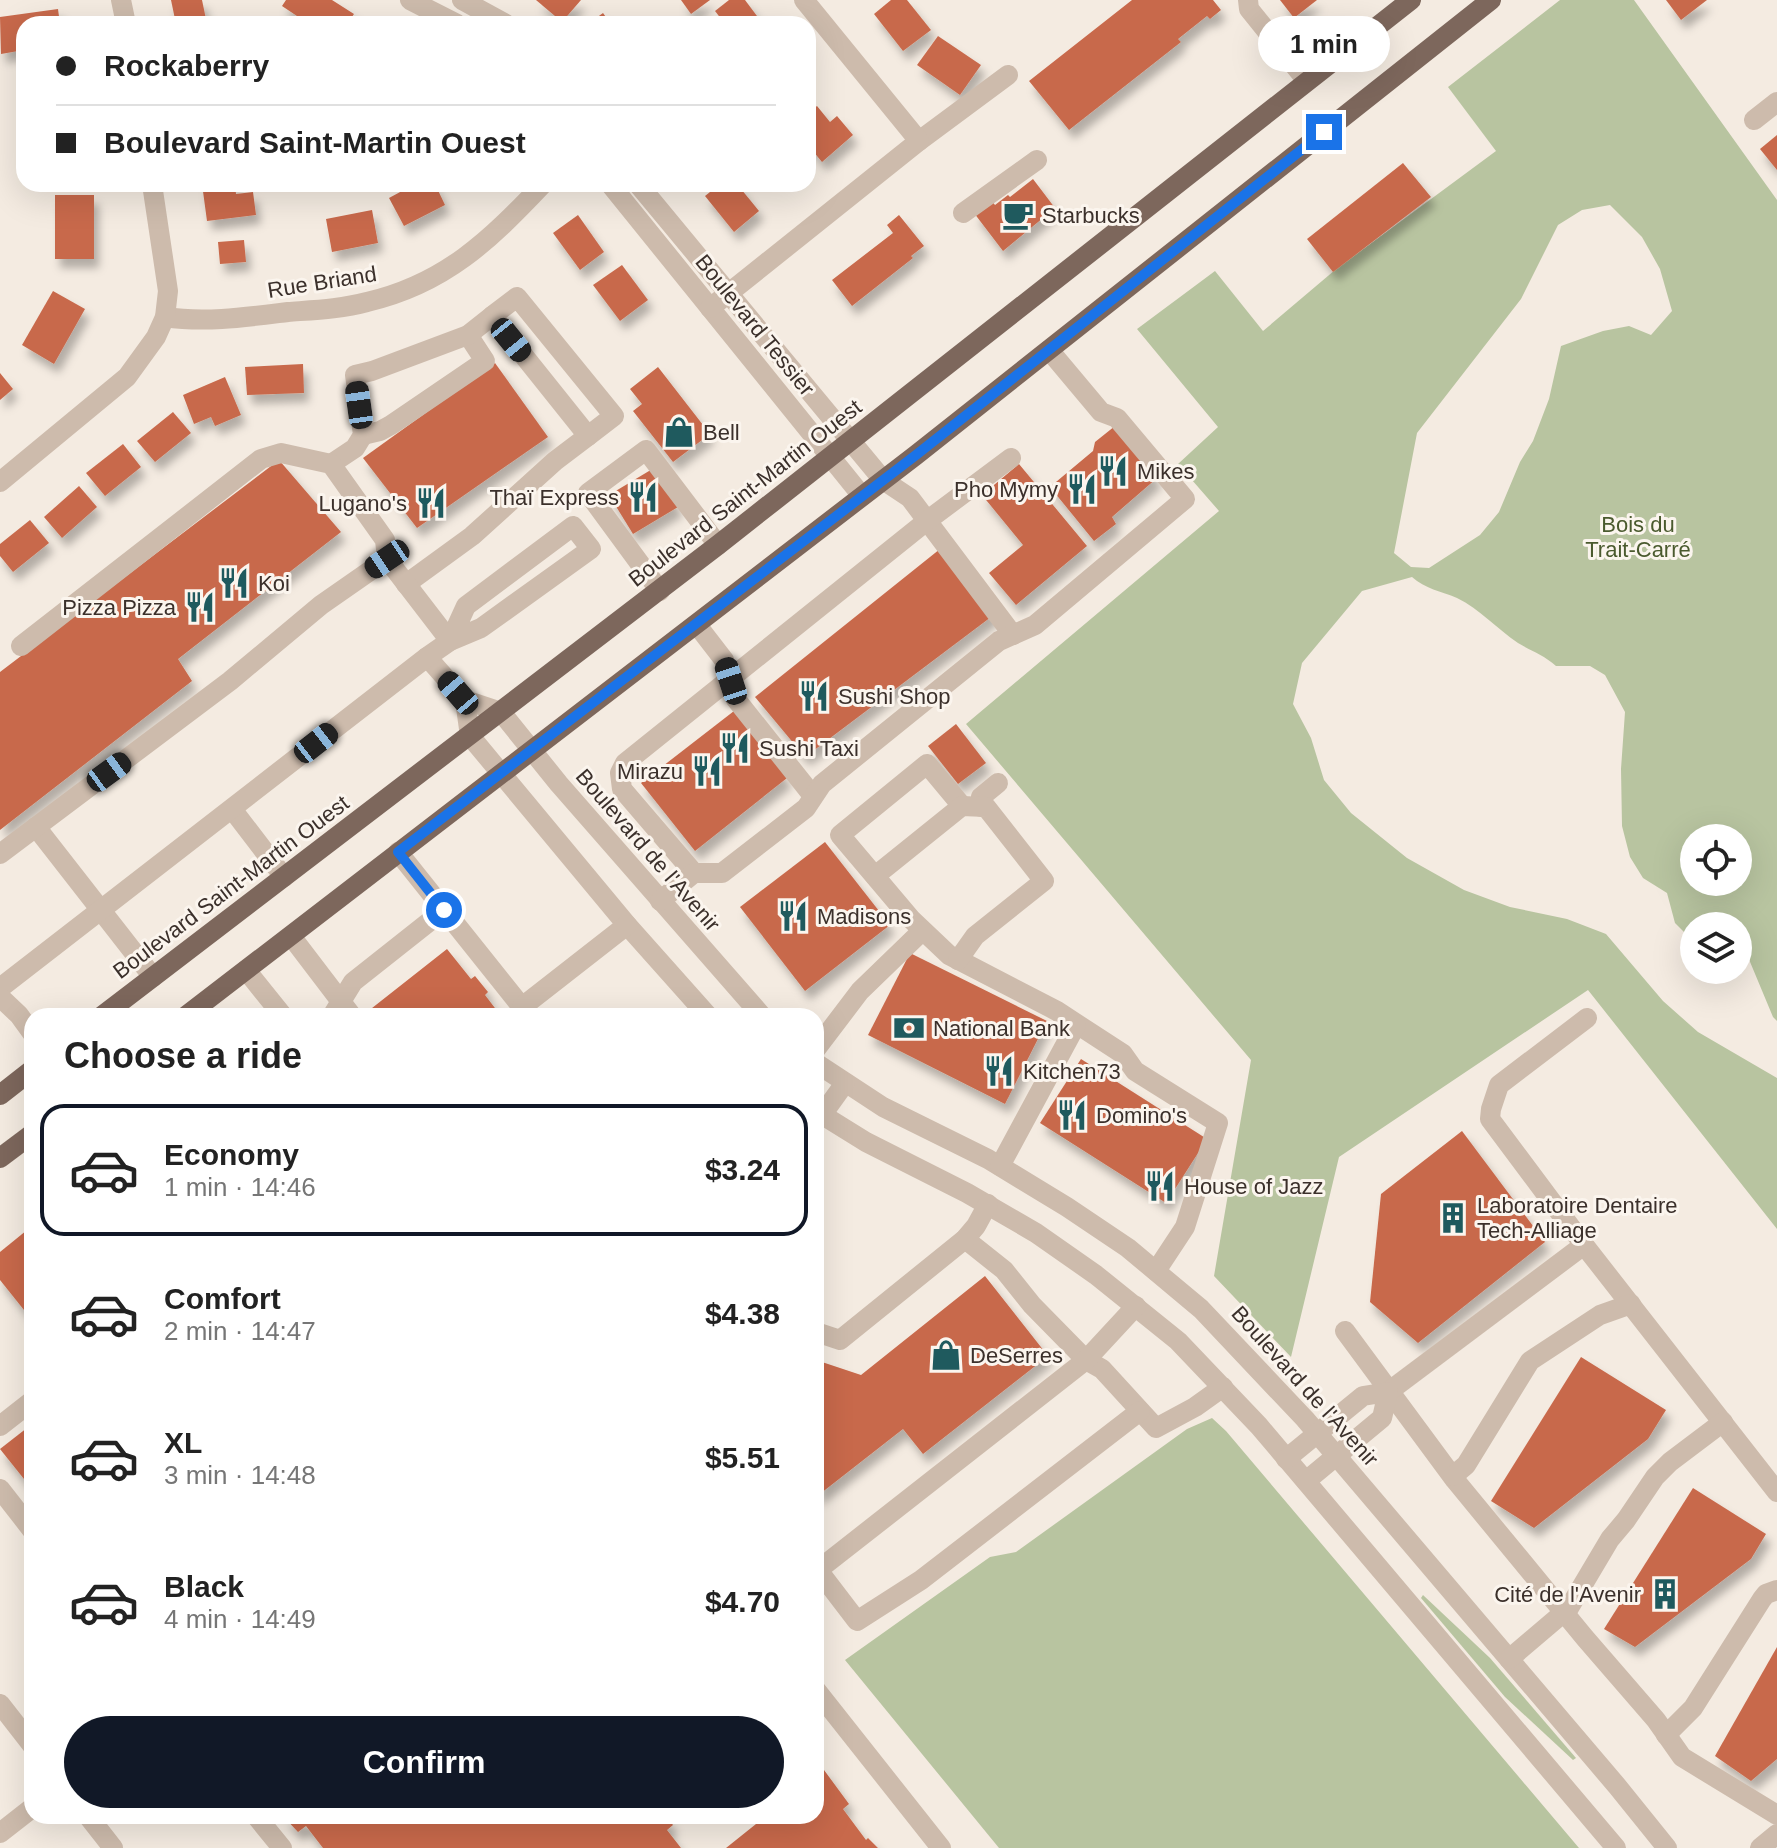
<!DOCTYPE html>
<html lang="en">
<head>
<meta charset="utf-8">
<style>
  :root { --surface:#fff; --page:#f2f2f2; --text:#222; --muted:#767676; --line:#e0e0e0; --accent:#111827 }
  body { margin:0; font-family:Arial,sans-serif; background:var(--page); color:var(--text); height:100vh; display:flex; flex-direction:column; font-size:30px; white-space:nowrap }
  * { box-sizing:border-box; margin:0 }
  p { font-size:26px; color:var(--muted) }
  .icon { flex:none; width:44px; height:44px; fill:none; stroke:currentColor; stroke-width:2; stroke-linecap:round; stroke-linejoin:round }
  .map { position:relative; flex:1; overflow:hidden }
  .side { position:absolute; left:24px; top:1008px; width:800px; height:816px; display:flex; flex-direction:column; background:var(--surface); border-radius:24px; box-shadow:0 8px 32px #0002 }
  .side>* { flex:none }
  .banner { position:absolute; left:16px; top:16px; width:800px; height:176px; border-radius:24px; box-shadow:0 8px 32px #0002; display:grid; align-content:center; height:176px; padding:0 40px; background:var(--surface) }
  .fabs { position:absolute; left:1680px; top:824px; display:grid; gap:16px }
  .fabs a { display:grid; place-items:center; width:72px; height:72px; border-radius:50%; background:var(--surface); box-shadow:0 8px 32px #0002; font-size:40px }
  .end { position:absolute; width:36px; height:36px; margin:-18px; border:10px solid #1a73e8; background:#fff; box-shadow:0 0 0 4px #fff }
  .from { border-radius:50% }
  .bubble { position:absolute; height:56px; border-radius:28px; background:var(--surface); box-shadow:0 8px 32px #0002; font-size:26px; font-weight:700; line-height:56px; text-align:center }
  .car { position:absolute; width:24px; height:48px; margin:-24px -12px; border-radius:10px; box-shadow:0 0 6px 2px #0007; background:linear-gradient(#222 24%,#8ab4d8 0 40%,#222 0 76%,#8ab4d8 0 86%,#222 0) }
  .banner b { display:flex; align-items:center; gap:28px; height:76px; font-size:30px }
  .banner b+b { border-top:2px solid var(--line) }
  .banner i { width:20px; height:20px; background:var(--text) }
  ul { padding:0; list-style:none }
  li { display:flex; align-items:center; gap:24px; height:132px; margin:0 16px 12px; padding:0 24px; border:4px solid transparent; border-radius:24px }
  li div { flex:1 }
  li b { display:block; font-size:30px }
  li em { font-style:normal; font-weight:700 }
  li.selected { border-color:var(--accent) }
  li>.icon { width:72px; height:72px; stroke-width:1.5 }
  h2 { padding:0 40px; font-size:36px; line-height:96px }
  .cta { display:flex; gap:16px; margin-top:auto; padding:16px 40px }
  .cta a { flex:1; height:92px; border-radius:48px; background:var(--accent); color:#fff; font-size:32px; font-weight:700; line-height:92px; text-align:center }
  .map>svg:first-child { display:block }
  .green { fill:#b8c4a0; fill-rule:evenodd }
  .building { fill:#c8694b; filter:url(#shadow) }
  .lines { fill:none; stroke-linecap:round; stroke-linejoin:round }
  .minor { stroke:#cdbbac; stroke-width:20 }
  .major { stroke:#7d675c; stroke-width:20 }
  .route { stroke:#1a73e8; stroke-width:10 }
  .labels { text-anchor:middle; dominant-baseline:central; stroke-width:6; stroke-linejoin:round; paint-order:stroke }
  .poi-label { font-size:22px; fill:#3b302b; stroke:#fbf5ee; text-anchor:start }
  .street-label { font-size:22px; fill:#3b302b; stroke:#fbf5ee }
  .park-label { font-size:22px; fill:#4a5a2e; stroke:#fbf5ee }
</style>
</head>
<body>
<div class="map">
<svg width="1777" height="1848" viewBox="0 0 1777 1848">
  <defs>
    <filter id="shadow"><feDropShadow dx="5" dy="9" stdDeviation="4" flood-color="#0004"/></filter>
  </defs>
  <rect width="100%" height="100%" fill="#f4ebe1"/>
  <!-- green -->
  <g class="green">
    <path d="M1560 0H1634L1777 200V1021L1773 1017 1743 945 1737 921 1720 913 1708 921 1705 926H1694V942L1675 923 1667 893 1643 878 1630 857 1622 826 1621 769 1625 712 1605 675 1590 666H1556C1544 655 1531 651 1518 643 1497 629 1480 609 1457 598 1441 591 1425 589 1412 577L1362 591 1302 663 1293 704 1311 738 1324 780 1351 813 1407 858 1464 890 1510 907 1567 919 1606 934 1663 1001 1698 1032 1777 1078V1229L1588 990 1339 1157 1291 1357 1214 1276 1251 1060 966 724 1219 511 1178 464 1218 427 1137 329 1215 271 1263 331 1335 270 1496 151 1448 87ZM1610 205 1642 237 1660 269 1672 311 1651 335 1629 326 1603 331 1561 346 1549 399 1533 441 1520 462 1499 512 1480 535 1429 568 1411 567 1394 553 1417 433 1521 299 1558 225 1582 210ZM1694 838H1738V882H1694Z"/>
    <path d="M1212 1418 1226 1431 1579 1848H999L845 1660 990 1557 1016 1552 1187 1429Z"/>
    <path d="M1423 1595 1490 1658 1576 1758 1573 1760 1505 1697 1421 1598Z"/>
  </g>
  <!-- building -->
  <g class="building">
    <path d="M171 0H202L207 24H176Z"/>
    <path d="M286 0H332L354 14 347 24H296L300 18 282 6Z"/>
    <path d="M536 0H581L562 22Z"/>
    <path d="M681 0H710L691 14Z"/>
    <path d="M729 0H745L763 24H725L715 11Z"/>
    <path d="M891 0H907L931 30 903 51 874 14Z"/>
    <path d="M1132 0H1213L1221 10 1210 19 1207 16 1178 39 1181 42 1069 130 1029 81Z"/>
    <path d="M1280 0H1317L1294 18Z"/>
    <path d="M1666 0H1707L1681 20Z"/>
    <path d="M58 9 60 24H24V50L1 54 0 17Z"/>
    <path d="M603 13 611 24H588Z"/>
    <path d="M938 36 981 65 960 95 917 65Z"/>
    <path d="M817 106 830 122 837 116 853 135 822 162 808 145V113Z"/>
    <path d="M1777 135V170L1760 149Z"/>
    <path d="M1403 163 1431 197 1333 272 1307 239Z"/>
    <path d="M1033 179 1055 208 1003 251 974 213 991 200 995 205 1008 195 1010 197Z"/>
    <path d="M202 184H235L236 194 253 192 256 215 207 221Z"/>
    <path d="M415 184H435L445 205 404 226 389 198Z"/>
    <path d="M720 184H737L759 211 734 232 705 196Z"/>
    <rect x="55" y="195" width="39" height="64"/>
    <path d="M372 210 378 243 332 252 326 219Z"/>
    <path d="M578 215 604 252 580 270 553 233Z"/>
    <path d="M899 215 924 246 911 256 913 258 852 306 832 280 893 233 887 225Z"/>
    <path d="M244 240 246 262 220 264 218 242Z"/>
    <path d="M622 265 648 300 620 321 593 285Z"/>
    <path d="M53 291 85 309 54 364 22 345Z"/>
    <path d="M495 363 548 437 417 528 363 458Z"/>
    <path d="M303 364 304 393 247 395 245 367Z"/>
    <path d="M658 367 710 434 673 462 633 411 642 404 630 389Z"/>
    <path d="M0 373 13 389 0 400Z"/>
    <path d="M225 377 241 415 215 426 211 417 194 424 183 395Z"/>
    <path d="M173 412 191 433 155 462 137 441Z"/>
    <path d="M1115 426 1157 478 1112 517 1116 524 1094 541 1050 487 1093 451 1095 442Z"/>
    <path d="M123 444 141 467 105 496 86 473Z"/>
    <path d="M279 460 341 532 178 659 192 681 0 830V672Z"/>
    <path d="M1019 464 1087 546 1016 605 989 573 1023 545 982 495Z"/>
    <path d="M654 468 678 507 633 534 609 495Z"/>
    <path d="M79 486 97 507 62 538 44 517Z"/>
    <path d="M30 520 49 543 13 572 0 556V544Z"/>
    <path d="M940 549 995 614 805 757 755 697Z"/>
    <path d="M734 711 787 778 695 851 641 783Z"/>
    <path d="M956 724 986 763 958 784 928 746Z"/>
    <path d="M825 842 890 925 805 991 740 907Z"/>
    <path d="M447 949 471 979 475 976 488 992 485 995 501 1016H371L367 1012Z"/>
    <path d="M910 953 1047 1021 1005 1104 868 1035Z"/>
    <path d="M1081 1059 1207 1139 1166 1203 1040 1123Z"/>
    <path d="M1462 1131 1545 1242 1418 1343 1370 1302 1381 1194Z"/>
    <path d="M32 1226V1320L0 1280V1252Z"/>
    <path d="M985 1276 1048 1356 923 1454 903 1429 816 1497V1360L861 1375Z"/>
    <path d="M1581 1357 1666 1410 1648 1439 1534 1528 1491 1501Z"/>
    <path d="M32 1424V1489L0 1449Z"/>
    <path d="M1693 1488 1766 1534 1751 1559 1635 1647 1604 1629Z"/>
    <path d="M1777 1647V1759L1751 1781 1715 1756Z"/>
    <path d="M816 1769 824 1770 849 1804 843 1809 866 1840 868 1838 878 1848H726L766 1816H816Z"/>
    <path d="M283 1816H666L673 1825 667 1830 681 1848H323L306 1826 298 1832Z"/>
  </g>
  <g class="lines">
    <!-- minor -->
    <g class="minor">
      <path d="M121 0 126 24"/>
      <path d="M410 0 457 24"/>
      <path d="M462 0 506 24"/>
      <path d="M1248 0 1249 9 1307 81"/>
      <path d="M1754 120 1777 102"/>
      <path d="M919 141 1008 75"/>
      <path d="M610 184 862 496"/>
      <path d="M638 184 883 480 910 498 1013 635"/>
      <path d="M963 213 1037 160"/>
      <path d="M710 308 919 141 804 0"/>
      <path d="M492 316 517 297 614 416 588 436"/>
      <path d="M165 317C206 323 247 317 288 312 314 310 341 309 367 302 445 284 490 240 543 184"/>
      <path d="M363 435 380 431 391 425 485 361 468 335"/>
      <path d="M331 464 355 448 363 435 355 375 372 371 468 335 492 316 588 436 555 461 472 536 406 584"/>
      <path d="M0 482 127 377 156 337 165 317 168 291 152 184"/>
      <path d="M660 591 588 493 646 450 718 545"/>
      <path d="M697 625 724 660 735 698 813 796"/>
      <path d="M21 646 261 459 281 453 331 464 385 540 387 559 450 641"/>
      <path d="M427 657 465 700 501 712 559 784 762 1016"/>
      <path d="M465 700 470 736 627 925 708 1016"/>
      <path d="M962 806 927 764 840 835 911 919 949 955 1057 1011 1123 1054 1135 1071 1218 1123 1185 1227 1156 1271"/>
      <path d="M981 807V797L998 783"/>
      <path d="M232 809 284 877"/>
      <path d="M36 827 153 977"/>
      <path d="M398 852 529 1016"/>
      <path d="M0 854 230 681 321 605 387 559"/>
      <path d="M694 873 622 789 620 773 625 763 928 520 1011 458"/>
      <path d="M875 876 962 806 986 807 1044 881 975 936 958 960"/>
      <path d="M660 901 694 873H722L806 808 822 784 999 641 1035 625 1185 499 1117 418 1101 412 1049 350"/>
      <path d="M291 936 352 1016"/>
      <path d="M246 970 283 1016"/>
      <path d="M0 988 427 657 450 641 481 628 591 549 573 526 466 606 450 641"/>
      <path d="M0 997 19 1015 32 1033"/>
      <path d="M522 1007 627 925"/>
      <path d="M332 1016 353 982 444 910"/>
      <path d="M1587 1018 1499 1085 1491 1109 1490 1119 1584 1245 1777 1492"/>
      <path d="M816 1049 860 991 922 931"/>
      <path d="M816 1063 883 1107 988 1159 1067 1207 1128 1248 1201 1309 1305 1419 1617 1786 1667 1848"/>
      <path d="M816 1111 866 1142 967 1193 1036 1233 1096 1275 1178 1341 1259 1426 1616 1848"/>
      <path d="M816 1118 822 1115 845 1083"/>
      <path d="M1000 1166 1076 1025"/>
      <path d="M965 1239 1004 1270 1032 1305 1086 1360 1102 1369 1156 1428 1195 1407 1223 1387"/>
      <path d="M1345 1331 1455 1480 1585 1638 1656 1720 1682 1757 1777 1815"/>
      <path d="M816 1332 840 1340 965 1239 976 1226 988 1204"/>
      <path d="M1388 1392 1584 1245"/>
      <path d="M0 1426 32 1401"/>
      <path d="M1286 1459 1363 1396 1388 1392 1382 1418 1306 1481"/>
      <path d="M1453 1476 1466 1465 1530 1361 1600 1315 1631 1304"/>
      <path d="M0 1489 32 1530"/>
      <path d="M816 1567 818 1570 1086 1360 1136 1306"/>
      <path d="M818 1570 857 1621 921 1580 1140 1411"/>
      <path d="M1509 1659 1569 1608 1610 1539 1626 1520 1655 1477 1670 1462 1723 1422"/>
      <path d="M816 1690 941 1848"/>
      <path d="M0 1704 32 1745"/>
      <path d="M1666 1735 1693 1708 1762 1599 1766 1594 1777 1590"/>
      <path d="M88 1816 113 1848"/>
      <path d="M256 1816 282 1848"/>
      <path d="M0 1833 32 1808"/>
      <path d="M1760 1848 1777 1834"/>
    </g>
    <!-- major -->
    <g class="major">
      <path d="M102 1016 718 545 1411 0"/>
      <path d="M186 1016 916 455 1491 0"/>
      <path d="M0 1095 32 1070"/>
      <path d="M0 1158 32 1134"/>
    </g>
  </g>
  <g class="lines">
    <!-- route -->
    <path class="route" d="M444 910 398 852 916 455 1324 132"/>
  </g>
  <!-- icons -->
  <defs>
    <symbol id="cafe-bare" viewBox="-9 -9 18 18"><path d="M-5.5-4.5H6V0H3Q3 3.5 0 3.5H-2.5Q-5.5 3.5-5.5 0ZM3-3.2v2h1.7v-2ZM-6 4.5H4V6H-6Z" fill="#1f5a5e" stroke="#fbf5ee" stroke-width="2.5" paint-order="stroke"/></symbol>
    <symbol id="shop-bare" viewBox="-9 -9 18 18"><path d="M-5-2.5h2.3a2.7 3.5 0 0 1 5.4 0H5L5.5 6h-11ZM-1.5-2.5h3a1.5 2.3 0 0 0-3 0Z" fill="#1f5a5e" stroke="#fbf5ee" stroke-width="2.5" paint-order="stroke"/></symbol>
    <symbol id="restaurant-bare" viewBox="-9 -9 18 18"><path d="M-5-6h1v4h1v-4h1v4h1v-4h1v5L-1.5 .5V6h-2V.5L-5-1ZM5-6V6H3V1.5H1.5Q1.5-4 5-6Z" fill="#1f5a5e" stroke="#fbf5ee" stroke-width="2.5" paint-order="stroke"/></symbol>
    <symbol id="bank-bare" viewBox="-9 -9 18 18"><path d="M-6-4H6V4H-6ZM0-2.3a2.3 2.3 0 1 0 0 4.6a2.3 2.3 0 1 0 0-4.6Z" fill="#1f5a5e" stroke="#fbf5ee" stroke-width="2.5" paint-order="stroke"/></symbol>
    <symbol id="building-bare" viewBox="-9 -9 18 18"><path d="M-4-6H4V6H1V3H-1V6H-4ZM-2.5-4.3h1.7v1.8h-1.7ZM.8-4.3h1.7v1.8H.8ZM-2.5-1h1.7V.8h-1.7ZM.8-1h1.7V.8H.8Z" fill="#1f5a5e" stroke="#fbf5ee" stroke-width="2.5" paint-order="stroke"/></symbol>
  </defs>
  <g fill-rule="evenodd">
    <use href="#cafe-bare" x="996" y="193" width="44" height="44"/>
    <use href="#shop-bare" x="657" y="410" width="44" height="44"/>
    <use href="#restaurant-bare" x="1091" y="449" width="44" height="44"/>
    <use href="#restaurant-bare" x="1060" y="467" width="44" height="44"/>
    <use href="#restaurant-bare" x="621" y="475" width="44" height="44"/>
    <use href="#restaurant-bare" x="409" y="481" width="44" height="44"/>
    <use href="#restaurant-bare" x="212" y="561" width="44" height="44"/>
    <use href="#restaurant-bare" x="178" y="585" width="44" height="44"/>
    <use href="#restaurant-bare" x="792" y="674" width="44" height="44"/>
    <use href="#restaurant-bare" x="713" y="726" width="44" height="44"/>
    <use href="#restaurant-bare" x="685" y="749" width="44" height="44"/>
    <use href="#restaurant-bare" x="771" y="894" width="44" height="44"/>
    <use href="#bank-bare" x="887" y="1006" width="44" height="44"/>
    <use href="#restaurant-bare" x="977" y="1049" width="44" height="44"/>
    <use href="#restaurant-bare" x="1050" y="1093" width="44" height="44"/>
    <use href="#restaurant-bare" x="1138" y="1164" width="44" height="44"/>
    <use href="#building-bare" x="1431" y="1196" width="44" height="44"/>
    <use href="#shop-bare" x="924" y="1333" width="44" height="44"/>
    <use href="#building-bare" x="1643" y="1572" width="44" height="44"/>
  </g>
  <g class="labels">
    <!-- poi labels -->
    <g class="poi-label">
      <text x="1042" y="215">Starbucks</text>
      <text x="703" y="432">Bell</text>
      <text x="1137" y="471">Mikes</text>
      <text x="1058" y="489" text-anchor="end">Pho Mymy</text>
      <text x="619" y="497" text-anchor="end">Thaï Express</text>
      <text x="407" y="503" text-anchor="end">Lugano's</text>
      <text x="258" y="583">Koi</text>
      <text x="176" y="607" text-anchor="end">Pizza Pizza</text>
      <text x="838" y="696">Sushi Shop</text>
      <text x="759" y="748">Sushi Taxi</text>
      <text x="683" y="771" text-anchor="end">Mirazu</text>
      <text x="817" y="916">Madisons</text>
      <text x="933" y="1028">National Bank</text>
      <text x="1023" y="1071">Kitchen73</text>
      <text x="1096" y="1115">Domino's</text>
      <text x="1184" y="1186">House of Jazz</text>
      <text x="1477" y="1205">Laboratoire Dentaire<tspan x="1477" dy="25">Tech-Alliage</tspan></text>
      <text x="970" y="1355">DeSerres</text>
      <text x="1641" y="1594" text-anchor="end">Cité de l'Avenir</text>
    </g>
    <!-- street labels -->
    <g class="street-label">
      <text transform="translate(322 282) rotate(-9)">Rue Briand</text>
      <text transform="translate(755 325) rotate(51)">Boulevard Tessier</text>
      <text transform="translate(745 493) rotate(-38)">Boulevard Saint-Martin Ouest</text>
      <text transform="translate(648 850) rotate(49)">Boulevard de l'Avenir</text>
      <text transform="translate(231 887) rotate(-37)">Boulevard Saint-Martin Ouest</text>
      <text transform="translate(1305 1386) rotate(48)">Boulevard de l'Avenir</text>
    </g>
    <!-- park labels -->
    <g class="park-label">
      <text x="1638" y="524">Bois du<tspan x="1638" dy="25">Trait-Carré</tspan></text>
    </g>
  </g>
</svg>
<div class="fabs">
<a><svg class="icon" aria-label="locate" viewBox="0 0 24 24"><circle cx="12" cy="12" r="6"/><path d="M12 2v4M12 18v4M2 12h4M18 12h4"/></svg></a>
<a><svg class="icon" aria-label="layers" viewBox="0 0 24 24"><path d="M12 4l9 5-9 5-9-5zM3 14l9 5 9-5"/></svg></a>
</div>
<i class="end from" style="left:444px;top:910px"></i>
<i class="end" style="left:1324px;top:132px"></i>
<div class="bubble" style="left:1258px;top:16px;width:132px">1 min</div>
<i class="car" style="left:511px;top:340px;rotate:141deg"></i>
<i class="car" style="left:359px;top:405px;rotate:352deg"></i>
<i class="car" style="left:387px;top:559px;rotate:236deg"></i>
<i class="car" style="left:731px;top:681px;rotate:342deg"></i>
<i class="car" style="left:458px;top:693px;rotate:319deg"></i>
<i class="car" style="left:316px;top:743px;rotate:52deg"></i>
<i class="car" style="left:109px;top:772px;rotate:54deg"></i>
<div class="banner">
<b><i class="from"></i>Rockaberry</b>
<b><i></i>Boulevard Saint-Martin Ouest</b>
</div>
<section class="side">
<h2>Choose a ride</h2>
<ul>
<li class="selected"><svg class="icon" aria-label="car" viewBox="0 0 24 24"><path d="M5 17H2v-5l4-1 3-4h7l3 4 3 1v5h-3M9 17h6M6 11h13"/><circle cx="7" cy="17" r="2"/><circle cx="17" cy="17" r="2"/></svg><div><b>Economy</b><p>1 min · 14:46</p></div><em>$3.24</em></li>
<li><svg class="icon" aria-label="car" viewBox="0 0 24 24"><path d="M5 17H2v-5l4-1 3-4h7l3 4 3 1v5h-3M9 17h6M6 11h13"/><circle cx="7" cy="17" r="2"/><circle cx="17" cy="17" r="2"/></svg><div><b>Comfort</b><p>2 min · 14:47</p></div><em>$4.38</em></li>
<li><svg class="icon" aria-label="car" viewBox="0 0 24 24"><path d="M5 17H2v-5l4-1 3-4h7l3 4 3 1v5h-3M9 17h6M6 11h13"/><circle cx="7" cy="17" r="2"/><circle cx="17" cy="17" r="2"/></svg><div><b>XL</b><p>3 min · 14:48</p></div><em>$5.51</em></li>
<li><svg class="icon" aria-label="car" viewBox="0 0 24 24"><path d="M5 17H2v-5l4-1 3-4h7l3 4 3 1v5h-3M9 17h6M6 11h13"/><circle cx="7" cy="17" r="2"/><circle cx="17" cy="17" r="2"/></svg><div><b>Black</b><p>4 min · 14:49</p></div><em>$4.70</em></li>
</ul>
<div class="cta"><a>Confirm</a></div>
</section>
</div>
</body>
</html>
